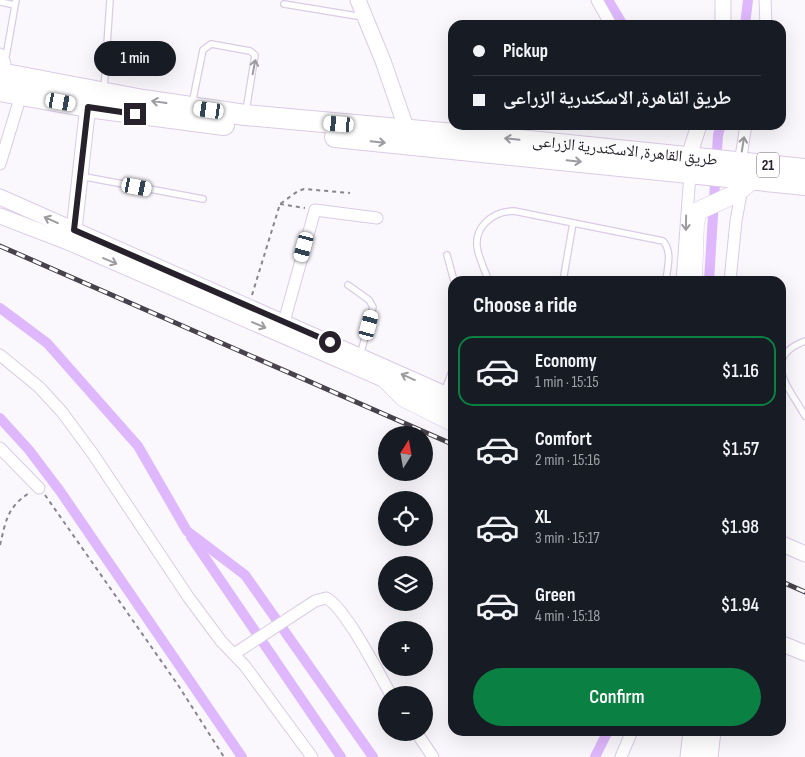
<!DOCTYPE html>
<html lang="en">
<head>
<meta charset="utf-8">
<style>
  :root { --surface:#171b24; --page:#242831; --text:#f1f3f6; --muted:#9ea1a6; --line:#363941; --accent:#0b8043 }
  body { margin:0; font-family:"Sofia Sans Condensed","Noto Naskh Arabic",sans-serif; background:var(--page); color:var(--text); height:100vh; display:flex; flex-direction:column; font-size:19px; white-space:nowrap }
  * { box-sizing:border-box; margin:0 }
  p { font-size:16px; color:var(--muted) }
  .icon { flex:none; width:28px; height:28px; fill:none; stroke:currentColor; stroke-width:2; stroke-linecap:round; stroke-linejoin:round }
  .map { position:relative; flex:1; overflow:hidden }
  .sheet { position:absolute; left:448px; top:276px; width:338px; height:460px; display:flex; flex-direction:column; background:var(--surface); border-radius:15px; box-shadow:0 5px 20px #0002 }
  .sheet>* { flex:none }
  .top-card { position:absolute; left:448px; top:20px; width:338px; height:110px; border-radius:15px; box-shadow:0 5px 20px #0002; display:grid; align-content:center; height:110px; padding:0 25px; background:var(--surface) }
  .needle { width:32px; rotate:11deg }
  .fabs { position:absolute; left:378px; top:426px; display:grid; gap:10px }
  .fabs a { display:grid; place-items:center; width:55px; height:55px; border-radius:50%; background:var(--surface); box-shadow:0 5px 20px #0002; font-size:25px }
  .end { position:absolute; width:22px; height:22px; margin:-11px; border:6px solid #26212b; background:#fff; box-shadow:0 0 0 2px #fff }
  .from { border-radius:50% }
  .bubble { position:absolute; height:35px; border-radius:18px; background:var(--surface); box-shadow:0 5px 20px #0002; font-size:16px; font-weight:600; line-height:35px; text-align:center }
  .car { position:absolute; width:15px; height:30px; margin:-15px -8px; border-radius:6px; box-shadow:0 0 4px 1px #0007; background:linear-gradient(#fff 24%,#345 0 40%,#fff 0 76%,#345 0 86%,#fff 0) }
  .top-card b { display:flex; align-items:center; gap:18px; height:48px; font-size:19px }
  .top-card b+b { border-top:1px solid var(--line) }
  .top-card i { width:12px; height:12px; background:var(--text) }
  ul { padding:0; list-style:none }
  li { display:flex; align-items:center; gap:15px; height:70px; margin:0 10px 8px; padding:0 15px; border:2px solid transparent; border-radius:15px }
  li div { flex:1 }
  li b { display:block; font-size:19px }
  li em { font-style:normal; font-weight:600 }
  li.current { border-color:var(--accent) }
  li>.icon { width:45px; height:45px; stroke-width:1.5 }
  h2 { padding:0 25px; font-size:22px; line-height:60px }
  .button { display:flex; gap:10px; margin-top:auto; padding:10px 25px }
  .button a { flex:1; height:58px; border-radius:30px; background:var(--accent); color:#fff; font-size:20px; font-weight:600; line-height:58px; text-align:center }
  .map>svg:first-child { display:block }
  .lines { fill:none; stroke-linecap:round; stroke-linejoin:round }
  .canal { stroke:#deb7fc; stroke-width:10 }
  .lane-casing { stroke:#dacbe6; stroke-width:8 }
  .street-casing { stroke:#dacbe6; stroke-width:13 }
  .secondary-casing { stroke:#dacbe6; stroke-width:17 }
  .primary-casing { stroke:#dacbe6; stroke-width:19 }
  .highway-casing { stroke:#dacbe6; stroke-width:22 }
  .path { stroke:#8a858d; stroke-width:2; stroke-dasharray:4 4; stroke-linecap:butt }
  .lane { stroke:#fff; stroke-width:5.5 }
  .street { stroke:#fff; stroke-width:11 }
  .secondary { stroke:#fff; stroke-width:15 }
  .primary { stroke:#fff; stroke-width:18 }
  .highway { stroke:#fff; stroke-width:20 }
  .rail-casing { stroke:#47424b; stroke-width:5 }
  .rail { stroke:#fff; stroke-width:3; stroke-dasharray:9; stroke-linecap:butt }
  .oneway { stroke:#9d9ba0 }
  .route { stroke:#26212b; stroke-width:6 }
  .labels { text-anchor:middle; dominant-baseline:central; stroke-width:4.5; stroke-linejoin:round; paint-order:stroke }
  .shield { fill:#fff; stroke:#67646b; stroke-width:1 }
  .shield-label { font-size:15px; font-weight:bold; fill:#26212b }
  .street-label { font-size:16px; fill:#26212b; stroke:#fff }
</style>
</head>
<body>
<div class="map">
<svg width="805" height="757" viewBox="0 0 805 757">
  <rect width="100%" height="100%" fill="#fbf8fd"/>
  <g class="lines">
    <!-- canal -->
    <g class="canal">
      <path d="M608 0 623 25"/>
      <path d="M745 25 748 0"/>
      <path d="M709 281 718 135 721 125"/>
      <path d="M0 308 47 343 138 446 187 531 245 575 373 757"/>
      <path d="M0 418 29 450 60 491 242 757"/>
      <path d="M191 537 341 757"/>
      <path d="M595 757 608 731"/>
    </g>
    <defs>
      <g id="lane">
        <path d="M0 2 15 5"/>
        <path d="M284 4 363 17"/>
        <path d="M5 62 16 0"/>
        <path d="M104 90 110 0"/>
        <path d="M192 104 203 50 211 44 250 51 255 55 246 111"/>
        <path d="M80 176 203 199"/>
        <path d="M447 255 454 281"/>
        <path d="M489 281C485 272 481 262 478 252 472 228 492 211 514 211L663 241C673 252 667 268 666 281"/>
        <path d="M563 281 573 223"/>
        <path d="M348 285 369 300 373 307 360 356"/>
        <path d="M805 341C760 358 789 387 805 416"/>
        <path d="M444 393 452 371"/>
      </g>
      <g id="street">
        <path d="M597 0 611 25"/>
        <path d="M765 0 766 25"/>
        <path d="M0 54 5 63 4 74"/>
        <path d="M740 163 746 125"/>
        <path d="M0 164 21 95"/>
        <path d="M682 281 690 174"/>
        <path d="M730 281 736 221 742 188"/>
        <path d="M284 322 315 210 377 218"/>
        <path d="M0 355 39 387 62 412 93 454 189 598 221 641 245 666 312 757"/>
        <path d="M0 448 39 488"/>
        <path d="M234 654 315 601 326 598C345 607 379 674 391 695"/>
        <path d="M416 732 433 757"/>
        <path d="M621 757 632 731"/>
      </g>
      <g id="secondary">
        <path d="M358 0 383 61 410 139"/>
        <path d="M723 0V25"/>
        <path d="M688 159 699 125"/>
        <path d="M0 197 452 397"/>
        <path d="M0 216 68 242 452 409"/>
        <path d="M74 230 89 96"/>
        <path d="M780 543 805 554"/>
        <path d="M780 643 805 653"/>
        <path d="M688 757 691 731"/>
        <path d="M710 757 713 731"/>
      </g>
      <g id="primary">
        <path d="M693 281 695 223 698 211 735 194 754 179"/>
        <path d="M385 379 404 398 452 422"/>
        <path d="M700 757 704 731"/>
      </g>
      <g id="highway">
        <path d="M0 73 143 100 245 115 499 138 805 169"/>
        <path d="M0 91 88 107 224 125"/>
        <path d="M335 137 805 185"/>
      </g>
    </defs>
    <!-- lane casing -->
    <use href="#lane" class="lane-casing"/>
    <!-- street casing -->
    <use href="#street" class="street-casing"/>
    <!-- secondary casing -->
    <use href="#secondary" class="secondary-casing"/>
    <!-- primary casing -->
    <use href="#primary" class="primary-casing"/>
    <!-- highway casing -->
    <use href="#highway" class="highway-casing"/>
    <!-- path -->
    <g class="path">
      <path d="M280 204 305 208"/>
      <path d="M252 295 280 204 298 191 304 189 350 193"/>
      <path d="M45 495 178 685 224 757"/>
      <path d="M0 545C6 520 7 508 29 493"/>
    </g>
    <!-- lane -->
    <use href="#lane" class="lane"/>
    <!-- street -->
    <use href="#street" class="street"/>
    <!-- secondary -->
    <use href="#secondary" class="secondary"/>
    <!-- primary -->
    <use href="#primary" class="primary"/>
    <!-- highway -->
    <use href="#highway" class="highway"/>
    <defs>
      <g id="rail">
        <path d="M0 246 452 444"/>
        <path d="M780 581 805 592"/>
      </g>
    </defs>
    <!-- rail casing -->
    <use href="#rail" class="rail-casing"/>
    <!-- rail -->
    <use href="#rail" class="rail"/>
  </g>
  <!-- one-way arrows -->
  <defs><path id="oneway-shaft" d="M-6 0H5M1.5-3L5.5 0L1.5 3" fill="none" stroke-width="1.6" stroke-linecap="round" stroke-linejoin="round" transform="scale(1.25)"/></defs>
  <g class="oneway">
    <use href="#oneway-shaft" transform="translate(254 67) rotate(-79)"/>
    <use href="#oneway-shaft" transform="translate(159 102) rotate(-172)"/>
    <use href="#oneway-shaft" transform="translate(512 139) rotate(-174)"/>
    <use href="#oneway-shaft" transform="translate(378 142) rotate(6)"/>
    <use href="#oneway-shaft" transform="translate(743 144) rotate(-81)"/>
    <use href="#oneway-shaft" transform="translate(574 161) rotate(6)"/>
    <use href="#oneway-shaft" transform="translate(51 220) rotate(-156)"/>
    <use href="#oneway-shaft" transform="translate(686 223) rotate(91)"/>
    <use href="#oneway-shaft" transform="translate(110 261) rotate(23)"/>
    <use href="#oneway-shaft" transform="translate(259 325) rotate(23)"/>
    <use href="#oneway-shaft" transform="translate(408 377) rotate(-156)"/>
  </g>
  <g class="lines">
    <!-- route -->
    <path class="route" d="M135 114 88 107 74 230 330 342"/>
  </g>
  <g class="labels">
    <!-- shield labels -->
    <rect class="shield" x="757" y="152.5" width="22" height="25" rx="4"/>
    <g class="shield-label">
      <text x="768" y="165">21</text>
    </g>
    <!-- street labels -->
    <g class="street-label">
      <text transform="translate(625 151) rotate(6)">طريق القاهرة, الاسكندرية الزراعى</text>
    </g>
  </g>
</svg>
<div class="fabs">
<a><svg class="needle" viewBox="-14 -14 28 28"><path d="M0-13l5 13h-10z" fill="#e53935"/><path d="M0 13l5-13h-10z" fill="#9ea1a6"/></svg></a>
<a><svg class="icon" aria-label="locate" viewBox="0 0 24 24"><circle cx="12" cy="12" r="6"/><path d="M12 2v4M12 18v4M2 12h4M18 12h4"/></svg></a>
<a><svg class="icon" aria-label="layers" viewBox="0 0 24 24"><path d="M12 4l9 5-9 5-9-5zM3 14l9 5 9-5"/></svg></a>
<a>+</a>
<a>−</a>
</div>
<i class="end from" style="left:330px;top:342px"></i>
<i class="end" style="left:135px;top:114px"></i>
<div class="bubble" style="left:94px;top:41px;width:82px">1 min</div>
<i class="car" style="left:61px;top:102px;rotate:100deg"></i>
<i class="car" style="left:209px;top:110px;rotate:278deg"></i>
<i class="car" style="left:339px;top:124px;rotate:275deg"></i>
<i class="car" style="left:137px;top:187px;rotate:101deg"></i>
<i class="car" style="left:304px;top:247px;rotate:195deg"></i>
<i class="car" style="left:369px;top:325px;rotate:15deg"></i>
<div class="top-card">
<b><i class="from"></i>Pickup</b>
<b><i></i>طريق القاهرة, الاسكندرية الزراعى</b>
</div>
<section class="sheet">
<h2>Choose a ride</h2>
<ul>
<li class="current"><svg class="icon" aria-label="car" viewBox="0 0 24 24"><path d="M5 17H2v-5l4-1 3-4h7l3 4 3 1v5h-3M9 17h6M6 11h13"/><circle cx="7" cy="17" r="2"/><circle cx="17" cy="17" r="2"/></svg><div><b>Economy</b><p>1 min · 15:15</p></div><em>$1.16</em></li>
<li><svg class="icon" aria-label="car" viewBox="0 0 24 24"><path d="M5 17H2v-5l4-1 3-4h7l3 4 3 1v5h-3M9 17h6M6 11h13"/><circle cx="7" cy="17" r="2"/><circle cx="17" cy="17" r="2"/></svg><div><b>Comfort</b><p>2 min · 15:16</p></div><em>$1.57</em></li>
<li><svg class="icon" aria-label="car" viewBox="0 0 24 24"><path d="M5 17H2v-5l4-1 3-4h7l3 4 3 1v5h-3M9 17h6M6 11h13"/><circle cx="7" cy="17" r="2"/><circle cx="17" cy="17" r="2"/></svg><div><b>XL</b><p>3 min · 15:17</p></div><em>$1.98</em></li>
<li><svg class="icon" aria-label="car" viewBox="0 0 24 24"><path d="M5 17H2v-5l4-1 3-4h7l3 4 3 1v5h-3M9 17h6M6 11h13"/><circle cx="7" cy="17" r="2"/><circle cx="17" cy="17" r="2"/></svg><div><b>Green</b><p>4 min · 15:18</p></div><em>$1.94</em></li>
</ul>
<div class="button"><a>Confirm</a></div>
</section>
</div>
</body>
</html>
